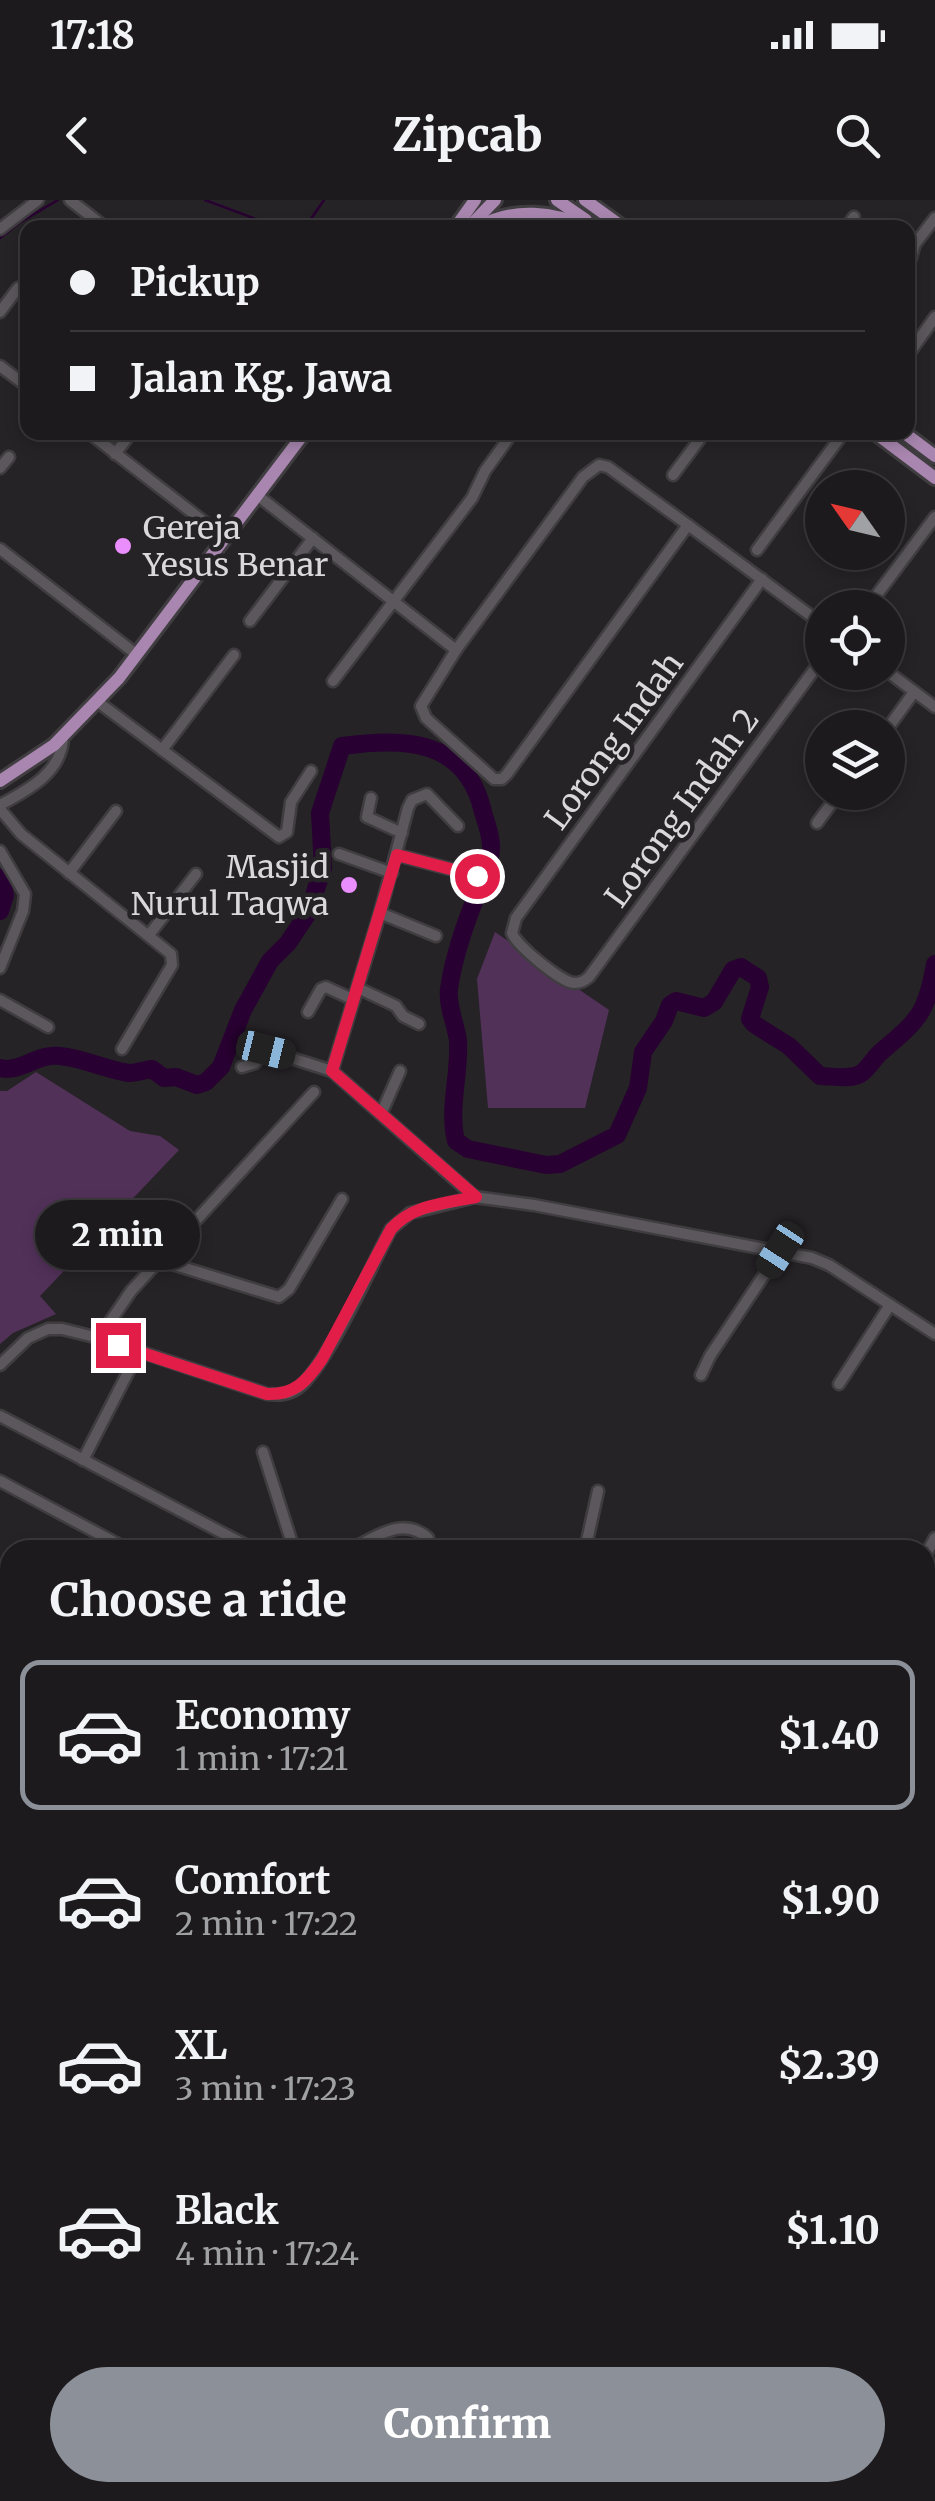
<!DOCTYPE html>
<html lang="en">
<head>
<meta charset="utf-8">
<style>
  :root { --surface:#1c1a1d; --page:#252326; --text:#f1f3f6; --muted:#a0a1a4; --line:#3a383b; --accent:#8c9099 }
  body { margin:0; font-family:Merriweather,serif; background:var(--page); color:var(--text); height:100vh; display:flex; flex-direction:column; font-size:38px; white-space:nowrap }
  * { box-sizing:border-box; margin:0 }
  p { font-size:32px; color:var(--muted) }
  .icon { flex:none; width:55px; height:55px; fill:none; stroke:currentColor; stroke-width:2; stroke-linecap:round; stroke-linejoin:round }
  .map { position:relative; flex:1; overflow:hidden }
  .drawer { position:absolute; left:0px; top:1340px; width:935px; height:962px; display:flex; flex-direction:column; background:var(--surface); border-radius:30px 30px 0 0; box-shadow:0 5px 15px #0003,0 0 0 2px var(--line) }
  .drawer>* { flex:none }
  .banner { position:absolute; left:20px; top:20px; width:895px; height:220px; border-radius:20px; box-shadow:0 5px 15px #0003,0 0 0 2px var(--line); display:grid; align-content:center; height:220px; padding:0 50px; background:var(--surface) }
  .needle { width:65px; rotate:304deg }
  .buttons { position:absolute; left:805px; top:270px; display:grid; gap:20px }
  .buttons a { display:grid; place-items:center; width:100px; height:100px; border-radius:50%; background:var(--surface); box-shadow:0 5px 15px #0003,0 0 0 2px var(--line); font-size:50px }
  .end { position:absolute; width:45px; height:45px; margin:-22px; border:12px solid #e11d48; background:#fff; box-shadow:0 0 0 5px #fff }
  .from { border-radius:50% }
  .bubble { position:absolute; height:70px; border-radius:35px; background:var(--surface); box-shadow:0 5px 15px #0003,0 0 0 2px var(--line); font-size:32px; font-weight:800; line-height:70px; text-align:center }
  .car { position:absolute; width:30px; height:60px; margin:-30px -15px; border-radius:12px; box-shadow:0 0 8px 2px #0007; background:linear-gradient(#222 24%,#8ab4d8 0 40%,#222 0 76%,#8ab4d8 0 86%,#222 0) }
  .banner b { display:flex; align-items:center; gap:35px; height:95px; font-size:38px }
  .banner b+b { border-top:2px solid var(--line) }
  .banner i { width:25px; height:25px; background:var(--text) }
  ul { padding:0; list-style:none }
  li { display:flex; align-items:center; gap:30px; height:150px; margin:0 20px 15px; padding:0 30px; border:5px solid transparent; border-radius:20px }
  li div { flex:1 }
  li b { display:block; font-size:38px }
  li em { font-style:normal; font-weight:800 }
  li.on { border-color:var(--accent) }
  li>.icon { width:90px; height:90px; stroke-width:1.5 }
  h2 { padding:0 50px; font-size:45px; line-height:120px }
  .cta { display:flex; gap:20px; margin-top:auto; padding:20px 50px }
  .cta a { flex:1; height:115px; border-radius:60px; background:var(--accent); color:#fff; font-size:40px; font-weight:800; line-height:115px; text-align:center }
  .status { display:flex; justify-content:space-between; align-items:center; height:70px; padding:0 50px; background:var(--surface); direction:ltr }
  .status svg { height:28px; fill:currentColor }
  header { display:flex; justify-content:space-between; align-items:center; height:130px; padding:0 50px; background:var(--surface); font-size:45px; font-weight:800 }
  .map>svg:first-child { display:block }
  .green { fill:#523159 }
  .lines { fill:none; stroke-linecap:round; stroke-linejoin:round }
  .stream { stroke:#280031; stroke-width:2.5 }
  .river { stroke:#280031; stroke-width:18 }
  .minor-casing { stroke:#403d41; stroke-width:15 }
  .major-casing { stroke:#403d41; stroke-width:18 }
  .minor { stroke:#5b575c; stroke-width:10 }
  .major { stroke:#a886af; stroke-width:12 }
  .route { stroke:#e11d48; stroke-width:12 }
  .poi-dot { fill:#ea8dfd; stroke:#262327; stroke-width:4 }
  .labels { text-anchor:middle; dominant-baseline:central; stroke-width:9; stroke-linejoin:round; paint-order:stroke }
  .poi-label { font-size:32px; fill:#dad8db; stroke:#262327; text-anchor:start }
  .street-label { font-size:32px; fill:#dad8db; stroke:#262327 }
</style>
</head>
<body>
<div class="status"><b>17:18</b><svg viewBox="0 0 49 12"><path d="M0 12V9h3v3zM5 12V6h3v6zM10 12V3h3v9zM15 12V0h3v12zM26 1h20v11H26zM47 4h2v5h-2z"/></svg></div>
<header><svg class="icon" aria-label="back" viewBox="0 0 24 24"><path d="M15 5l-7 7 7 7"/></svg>Zipcab<svg class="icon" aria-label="search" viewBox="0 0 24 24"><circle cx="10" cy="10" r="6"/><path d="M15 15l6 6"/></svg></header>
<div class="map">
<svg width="935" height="2301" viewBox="0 0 935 2301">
  <rect width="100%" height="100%" fill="#262327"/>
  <!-- green -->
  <g class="green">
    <path d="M495 732 609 810 585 908H488L477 779Z"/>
    <path d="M36 872 130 931 160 936 179 950 40 1096 56 1114 13 1133 0 1144V891H7Z"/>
    <path d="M10 1945V2292H458L461 2301H0V1959Z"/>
    <path d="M723 2292 856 2293 870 2301H720Z"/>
  </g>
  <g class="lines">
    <!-- stream -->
    <g class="stream">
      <path d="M205 0 280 28"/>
      <path d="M298 28 306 26 324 0"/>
      <path d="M0 38 19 23 58 0"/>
    </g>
    <!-- river -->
    <g class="river">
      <path d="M0 678 5 695 0 711"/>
      <path d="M0 868C22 873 36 853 60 856 83 858 106 870 129 873 138 873 144 870 152 869L164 878 176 877 197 885 206 882 221 867 243 810 270 761 288 743 308 713 323 668 320 613 342 546C404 538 466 538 483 612 486 623 492 637 491 649 490 669 479 689 472 707 462 733 453 761 449 789 447 806 456 824 458 841 460 875 448 908 456 941L468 949 546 965 560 964 617 935 638 888 643 852 664 821 670 805 676 801 704 808 714 802 733 770 741 767 758 778 760 787 750 819 754 824 789 846 820 876C832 876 849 880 860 874 869 869 874 857 882 851 919 820 927 812 935 764"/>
    </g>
    <defs>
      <g id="minor">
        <path d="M70 0 106 28"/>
        <path d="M846 28 854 17"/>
        <path d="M0 29 38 0"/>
        <path d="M908 67 915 44 935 18"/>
        <path d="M0 112 18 88"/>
        <path d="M908 155 935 117"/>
        <path d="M0 166 28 187"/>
        <path d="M88 232 225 338"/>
        <path d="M115 254 132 232"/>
        <path d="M599 265 608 267 688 325 507 574 502 579H494L426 518 421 506 456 450 583 277Z"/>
        <path d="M0 268 9 257"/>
        <path d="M673 275 705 232"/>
        <path d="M257 295 456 450"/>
        <path d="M688 325 822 424"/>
        <path d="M0 349 136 454"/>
        <path d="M757 350 844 232"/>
        <path d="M762 379 516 718 512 733C517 746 561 782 574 783 581 783 584 781 589 777L822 459"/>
        <path d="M867 408 935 317"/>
        <path d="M250 421 313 338"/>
        <path d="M888 472 935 507"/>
        <path d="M333 481 472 298 485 271 513 232"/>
        <path d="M98 502 279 637 287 632 291 602 311 571"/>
        <path d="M888 528 914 492"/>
        <path d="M162 550 234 455"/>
        <path d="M371 598 367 617 402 633"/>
        <path d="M0 605C28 590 63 572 63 536"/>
        <path d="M0 609 21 634 171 754 172 765 122 849"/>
        <path d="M817 623 840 592"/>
        <path d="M0 651 25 694 23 711 0 768"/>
        <path d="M339 654 392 673"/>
        <path d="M397 655 477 676"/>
        <path d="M69 673 116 611"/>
        <path d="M380 713 436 736"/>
        <path d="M149 735 196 674"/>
        <path d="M358 788 396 806 403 816 419 824"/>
        <path d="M0 800 48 827"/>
        <path d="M308 812 321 789 326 787 354 800"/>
        <path d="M242 867 255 863 266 850 332 871 475 997"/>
        <path d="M332 871 380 713 408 608 412 600 427 594 458 626"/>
        <path d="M381 914 400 871"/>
        <path d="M159 1060 279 1097 289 1089 342 999"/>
        <path d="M99 1138 131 1091 314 892"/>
        <path d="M0 1165 28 1138 48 1129H62L99 1138 267 1194C279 1195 288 1195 298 1188 326 1168 372 1064 391 1029L410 1013 475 997 534 1005 812 1058 829 1065 935 1134"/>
        <path d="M701 1175 710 1156 780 1051"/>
        <path d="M839 1184 890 1105"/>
        <path d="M0 1216 255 1350"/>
        <path d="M263 1252 291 1340 289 1350"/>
        <path d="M83 1260 138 1153"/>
        <path d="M0 1281 129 1350"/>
        <path d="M353 1348C378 1336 403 1316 428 1338L429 1350"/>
        <path d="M585 1350 598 1291"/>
        <path d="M925 1356 935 1338"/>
        <path d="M925 1515H935"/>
        <path d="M925 1774 935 1780"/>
        <path d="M926 2217 935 2224"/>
        <path d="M709 2301 712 2292"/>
      </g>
      <g id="major">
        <path d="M557 0 586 20"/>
        <path d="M585 0 624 28"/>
        <path d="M469 27 495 0"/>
        <path d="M455 28 475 0"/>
        <path d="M476 28C514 6 553 12 592 28"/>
        <path d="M874 232 935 278"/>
        <path d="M903 232 935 256"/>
        <path d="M0 581 54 545 119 478 305 232"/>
        <path d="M0 1714 10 1717"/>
        <path d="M638 2292 647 2301"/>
      </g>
    </defs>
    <!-- minor casing -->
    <use href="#minor" class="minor-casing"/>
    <!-- major casing -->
    <use href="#major" class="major-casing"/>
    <!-- minor -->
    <use href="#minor" class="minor"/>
    <!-- major -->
    <use href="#major" class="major"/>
  </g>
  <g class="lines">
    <!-- route -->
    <path class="route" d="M118 1145 267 1194C295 1195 307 1181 322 1159L391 1029C412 1005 445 1003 476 997L332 871 397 655 477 676"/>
  </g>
  <!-- markers -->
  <g class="poi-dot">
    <circle cx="123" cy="346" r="10"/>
    <circle cx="349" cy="685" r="10"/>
  </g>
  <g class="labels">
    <!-- poi labels -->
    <g class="poi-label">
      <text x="143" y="328">Gereja<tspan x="143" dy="37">Yesus Benar</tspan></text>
      <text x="329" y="667" text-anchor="end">Masjid<tspan x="329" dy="37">Nurul Taqwa</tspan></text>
    </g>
    <!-- street labels -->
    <g class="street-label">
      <text transform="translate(614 541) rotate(-54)">Lorong Indah</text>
      <text transform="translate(682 608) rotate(-54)">Lorong Indah 2</text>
    </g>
  </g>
</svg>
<div class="buttons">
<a><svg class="needle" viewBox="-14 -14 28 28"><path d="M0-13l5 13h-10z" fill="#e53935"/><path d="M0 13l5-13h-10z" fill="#a0a1a4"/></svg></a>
<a><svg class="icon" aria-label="locate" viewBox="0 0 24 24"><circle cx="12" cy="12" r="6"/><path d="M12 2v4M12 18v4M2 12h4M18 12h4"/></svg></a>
<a><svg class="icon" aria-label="layers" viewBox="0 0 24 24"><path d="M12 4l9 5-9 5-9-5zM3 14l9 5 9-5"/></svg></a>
</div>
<i class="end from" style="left:477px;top:676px"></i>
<i class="end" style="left:118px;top:1145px"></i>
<div class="bubble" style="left:35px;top:1000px;width:165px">2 min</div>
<i class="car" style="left:266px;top:850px;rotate:104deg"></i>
<i class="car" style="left:780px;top:1050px;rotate:213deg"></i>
<div class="banner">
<b><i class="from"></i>Pickup</b>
<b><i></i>Jalan Kg. Jawa</b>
</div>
<section class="drawer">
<h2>Choose a ride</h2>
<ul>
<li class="on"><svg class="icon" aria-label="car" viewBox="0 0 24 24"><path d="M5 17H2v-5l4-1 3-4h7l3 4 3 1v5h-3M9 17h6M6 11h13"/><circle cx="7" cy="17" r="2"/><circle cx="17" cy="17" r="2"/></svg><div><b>Economy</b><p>1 min · 17:21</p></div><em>$1.40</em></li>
<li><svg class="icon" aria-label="car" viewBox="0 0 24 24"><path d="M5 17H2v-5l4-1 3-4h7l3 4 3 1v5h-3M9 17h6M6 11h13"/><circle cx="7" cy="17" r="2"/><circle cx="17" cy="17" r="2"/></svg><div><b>Comfort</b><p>2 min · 17:22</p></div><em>$1.90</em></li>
<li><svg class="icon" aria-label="car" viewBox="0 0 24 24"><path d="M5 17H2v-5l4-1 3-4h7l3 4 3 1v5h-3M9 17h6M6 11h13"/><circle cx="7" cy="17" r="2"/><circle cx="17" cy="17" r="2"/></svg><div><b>XL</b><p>3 min · 17:23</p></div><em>$2.39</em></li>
<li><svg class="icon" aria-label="car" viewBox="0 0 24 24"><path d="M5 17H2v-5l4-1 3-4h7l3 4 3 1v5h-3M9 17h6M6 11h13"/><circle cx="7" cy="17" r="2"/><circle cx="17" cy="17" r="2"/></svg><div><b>Black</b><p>4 min · 17:24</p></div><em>$1.10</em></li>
</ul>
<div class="cta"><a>Confirm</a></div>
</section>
</div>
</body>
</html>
